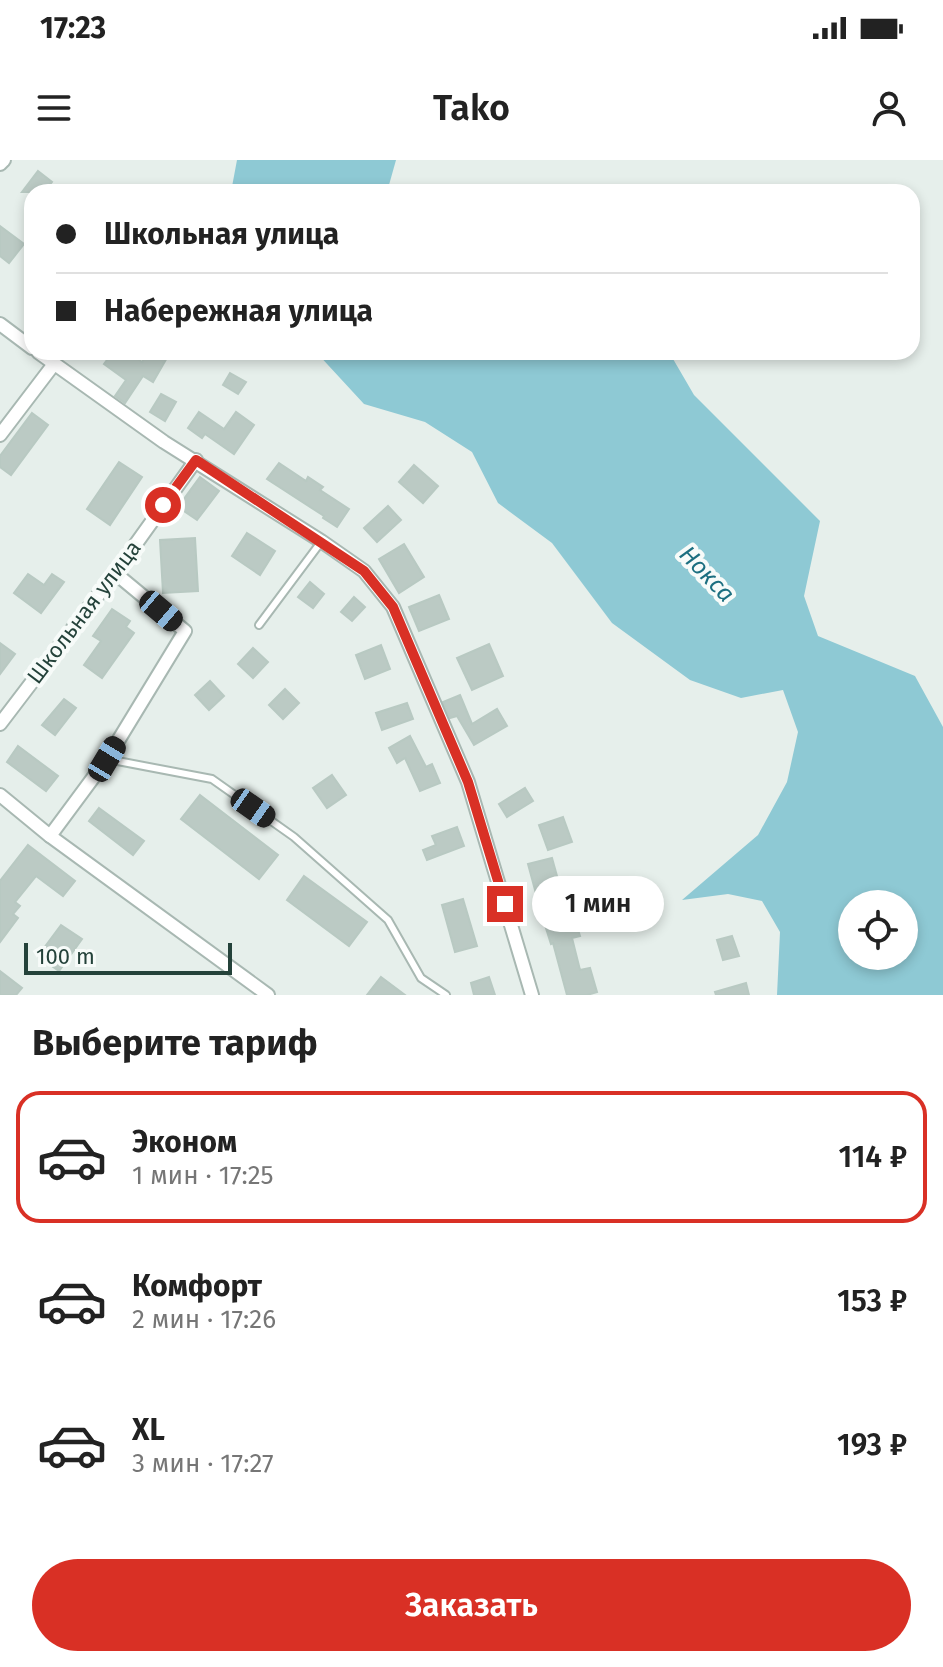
<!DOCTYPE html>
<html lang="ru">
<head>
<meta charset="utf-8">
<style>
  :root { --surface:#fff; --page:#f6f6f6; --text:#222; --muted:#767676; --line:#e0e0e0; --accent:#d93025 }
  body { margin:0; font-family:"Fira Sans",sans-serif; background:var(--page); color:var(--text); height:100vh; display:flex; flex-direction:column; font-size:30px; white-space:nowrap }
  * { box-sizing:border-box; margin:0 }
  p { font-size:26px; color:var(--muted) }
  .icon { flex:none; width:44px; height:44px; fill:none; stroke:currentColor; stroke-width:2; stroke-linecap:round; stroke-linejoin:round }
  .map { position:relative; height:835px; overflow:hidden }
  .details { display:flex; flex-direction:column; background:var(--surface); flex:1 }
  .details>* { flex:none }
  .banner { position:absolute; left:24px; top:24px; width:896px; height:176px; border-radius:24px; box-shadow:0 4px 12px #0003; display:grid; align-content:center; height:176px; padding:0 32px; background:var(--surface) }
  .controls { position:absolute; left:838px; top:730px; display:grid; gap:16px }
  .controls a { display:grid; place-items:center; width:80px; height:80px; border-radius:50%; background:var(--surface); box-shadow:0 4px 12px #0003; font-size:40px }
  .scale { position:absolute; left:24px; bottom:20px; width:208px; box-sizing:border-box; padding-left:8px; border:4px solid #24423a; border-top:0; font-size:22px; line-height:28px; white-space:nowrap; color:#24423a; -webkit-text-stroke:6px #f7fbf9; paint-order:stroke }
  .end { position:absolute; width:36px; height:36px; margin:-18px; border:10px solid #d93025; background:#fff; box-shadow:0 0 0 4px #fff }
  .from { border-radius:50% }
  .bubble { position:absolute; height:56px; border-radius:28px; background:var(--surface); box-shadow:0 4px 12px #0003; font-size:26px; font-weight:600; line-height:56px; text-align:center }
  .car { position:absolute; width:24px; height:48px; margin:-24px -12px; border-radius:10px; box-shadow:0 0 6px 2px #0007; background:linear-gradient(#222 24%,#8ab4d8 0 40%,#222 0 76%,#8ab4d8 0 86%,#222 0) }
  .banner b { display:flex; align-items:center; gap:28px; height:76px; font-size:30px }
  .banner b+b { border-top:2px solid var(--line) }
  .banner i { width:20px; height:20px; background:var(--text) }
  ul { padding:0; list-style:none }
  li { display:flex; align-items:center; gap:24px; height:132px; margin:0 16px 12px; padding:0 16px; border:4px solid transparent; border-radius:24px }
  li div { flex:1 }
  li b { display:block; font-size:30px }
  li em { font-style:normal; font-weight:600 }
  li.active { border-color:var(--accent) }
  li>.icon { width:72px; height:72px; stroke-width:1.5 }
  h2 { padding:0 32px; font-size:36px; line-height:96px }
  .action { display:flex; gap:16px; margin-top:auto; padding:16px 32px }
  .action a { flex:1; height:92px; border-radius:48px; background:var(--accent); color:#fff; font-size:32px; font-weight:600; line-height:92px; text-align:center }
  .status { display:flex; justify-content:space-between; align-items:center; height:56px; padding:0 40px; background:var(--surface); direction:ltr }
  .status svg { height:22px; fill:currentColor }
  header { display:flex; justify-content:space-between; align-items:center; height:104px; padding:0 32px; background:var(--surface); font-size:36px; font-weight:600 }
  .map>svg:first-child { display:block }
  .water { fill:#8ec9d4; fill-rule:evenodd }
  .building { fill:#bbcac4; stroke:#b8c9c2; stroke-width:2 }
  .lines { fill:none; stroke-linecap:round; stroke-linejoin:round }
  .service-casing { stroke:#a8b8b2; stroke-width:10 }
  .minor-casing { stroke:#a8b8b2; stroke-width:16 }
  .service { stroke:#fff; stroke-width:6 }
  .minor { stroke:#fff; stroke-width:12 }
  .route { stroke:#d93025; stroke-width:10 }
  .labels { text-anchor:middle; dominant-baseline:central; stroke-width:8; stroke-linejoin:round; paint-order:stroke }
  .street-label { font-size:22px; fill:#24423a; stroke:#f7fbf9 }
  .water-label { font-size:24px; font-style:italic; fill:#1c6f80; stroke:#f7fbf9 }
</style>
</head>
<body>
<div class="status"><b>17:23</b><svg viewBox="0 0 49 12"><path d="M0 12V9h3v3zM5 12V6h3v6zM10 12V3h3v9zM15 12V0h3v12zM26 1h20v11H26zM47 4h2v5h-2z"/></svg></div>
<header><svg class="icon" aria-label="menu" viewBox="0 0 24 24"><path d="M4 6h16M4 12h16M4 18h16"/></svg>Tako<svg class="icon" aria-label="person" viewBox="0 0 24 24"><circle cx="12" cy="8" r="4"/><path d="M4 21q1-7 8-7t8 7"/></svg></header>
<div class="map">
<svg width="943" height="835" viewBox="0 0 943 835">
  <rect width="100%" height="100%" fill="#e6efeb"/>
  <!-- water -->
  <g class="water">
    <path d="M237 0H396L387 32H231Z"/>
    <path d="M316 192H669L694 235 820 361 804 436 818 476 915 516 943 567V835H777L780 772 762 741 728 734 682 740 758 675 787 622 798 572 783 530 741 538 690 520 612 463 552 383 498 343 472 292 425 262 364 244ZM852 744H904V796H852Z"/>
  </g>
  <!-- building -->
  <g class="building">
    <path d="M38 11 52 22 44 32H22Z"/>
    <path d="M0 66 24 84 9 103 0 96Z"/>
    <path d="M113 192H128L142 202 148 192H160L168 196 153 222 143 216 125 243 115 236 126 220 104 204Z"/>
    <path d="M230 213 246 222 238 234 223 225Z"/>
    <path d="M161 234 176 242 165 261 150 252Z"/>
    <path d="M199 252 224 269 236 252 254 265 234 294 205 274 202 278 188 268Z"/>
    <path d="M32 253 48 265 11 315 0 307V296Z"/>
    <path d="M119 302 142 317 110 365 87 349Z"/>
    <path d="M279 303 306 321 308 317 323 327 320 330 349 349 337 367 323 358 324 356 267 319Z"/>
    <path d="M414 305 438 326 423 343 399 322Z"/>
    <path d="M200 317 219 331 197 360 178 347Z"/>
    <path d="M388 346 401 360 377 382 364 368Z"/>
    <path d="M247 373 275 391 260 415 232 396Z"/>
    <path d="M195 378 198 431 163 433 160 380Z"/>
    <path d="M404 384 424 417 399 433 379 399Z"/>
    <path d="M28 414 44 425 52 414 64 422 41 453 14 433Z"/>
    <path d="M310 422 324 434 313 448 298 437Z"/>
    <path d="M439 435 449 459 419 471 409 447Z"/>
    <path d="M354 437 365 447 352 461 341 452Z"/>
    <path d="M112 449 130 461 126 467 134 473 102 518 84 505 101 481 93 476Z"/>
    <path d="M0 483 15 494 0 514Z"/>
    <path d="M489 484 503 516 472 530 457 498Z"/>
    <path d="M381 485 390 509 365 519 356 495Z"/>
    <path d="M253 488 268 502 253 518 238 504Z"/>
    <path d="M210 521 224 536 209 550 195 535Z"/>
    <path d="M285 529 299 543 283 559 269 545Z"/>
    <path d="M460 535 472 564 497 549 507 566 474 585 457 556 450 558 443 542Z"/>
    <path d="M64 539 76 548 55 575 42 565Z"/>
    <path d="M407 543 413 559 382 570 376 553Z"/>
    <path d="M410 576 426 607 432 604 440 623 420 631 405 598 397 603 389 588Z"/>
    <path d="M18 586 58 616 46 631 7 602Z"/>
    <path d="M332 615 346 635 327 648 313 628Z"/>
    <path d="M525 628 533 641 507 657 499 644Z"/>
    <path d="M200 635 278 695 259 719 181 659Z"/>
    <path d="M99 648 144 681 133 695 89 661Z"/>
    <path d="M563 657 572 682 548 690 539 665Z"/>
    <path d="M457 667 464 686 427 700 423 690 436 685 432 676Z"/>
    <path d="M28 685 75 721 63 736 36 716 15 742 20 746 13 754 18 758 0 782V721Z"/>
    <path d="M552 698 562 734 538 741 528 704Z"/>
    <path d="M304 716 367 762 349 786 287 740Z"/>
    <path d="M463 739 477 786 455 792 442 745Z"/>
    <path d="M573 754 580 776 572 778 580 810 590 808 597 832 587 835H567L553 783 551 784 544 762Z"/>
    <path d="M61 765 82 779 59 811 38 796Z"/>
    <path d="M732 776 739 796 723 800 717 780Z"/>
    <path d="M0 811 22 828 16 835H0Z"/>
    <path d="M381 817 405 835H367Z"/>
    <path d="M489 817 495 835H474L471 823Z"/>
    <path d="M746 823 749 835H716L715 832Z"/>
  </g>
  <g class="lines">
    <defs>
      <g id="service">
        <path d="M259 465 321 382"/>
        <path d="M107 599 212 619 294 677 388 760 421 818 446 835"/>
      </g>
      <g id="minor">
        <path d="M0 4 4 0"/>
        <path d="M0 164 32 188"/>
        <path d="M38 192 164 282 321 381 364 411 393 447 468 622 532 835"/>
        <path d="M0 275 54 204"/>
        <path d="M0 564 115 413 196 300"/>
        <path d="M0 635 50 676 268 835"/>
        <path d="M50 676 107 599 185 471 115 413"/>
      </g>
    </defs>
    <!-- service casing -->
    <use href="#service" class="service-casing"/>
    <!-- minor casing -->
    <use href="#minor" class="minor-casing"/>
    <!-- service -->
    <use href="#service" class="service"/>
    <!-- minor -->
    <use href="#minor" class="minor"/>
  </g>
  <g class="lines">
    <!-- route -->
    <path class="route" d="M163 345 196 300 364 411 393 447 468 622 505 744"/>
  </g>
  <g class="labels">
    <!-- street labels -->
    <g class="street-label">
      <text transform="translate(84 452) rotate(-53)">Школьная улица</text>
    </g>
    <!-- water labels -->
    <g class="water-label">
      <text transform="translate(707 414) rotate(46)">Нокса</text>
    </g>
  </g>
</svg>
<div class="controls">
<a><svg class="icon" aria-label="locate" viewBox="0 0 24 24"><circle cx="12" cy="12" r="6"/><path d="M12 2v4M12 18v4M2 12h4M18 12h4"/></svg></a>
</div>
<div class="scale">100 m</div>
<i class="end from" style="left:163px;top:345px"></i>
<i class="end" style="left:505px;top:744px"></i>
<div class="bubble" style="left:532px;top:716px;width:132px">1 мин</div>
<i class="car" style="left:161px;top:451px;rotate:130deg"></i>
<i class="car" style="left:107px;top:599px;rotate:31deg"></i>
<i class="car" style="left:253px;top:648px;rotate:125deg"></i>
<div class="banner">
<b><i class="from"></i>Школьная улица</b>
<b><i></i>Набережная улица</b>
</div>
</div>
<section class="details">
<h2>Выберите тариф</h2>
<ul>
<li class="active"><svg class="icon" aria-label="car" viewBox="0 0 24 24"><path d="M5 17H2v-5l4-1 3-4h7l3 4 3 1v5h-3M9 17h6M6 11h13"/><circle cx="7" cy="17" r="2"/><circle cx="17" cy="17" r="2"/></svg><div><b>Эконом</b><p>1 мин · 17:25</p></div><em>114 ₽</em></li>
<li><svg class="icon" aria-label="car" viewBox="0 0 24 24"><path d="M5 17H2v-5l4-1 3-4h7l3 4 3 1v5h-3M9 17h6M6 11h13"/><circle cx="7" cy="17" r="2"/><circle cx="17" cy="17" r="2"/></svg><div><b>Комфорт</b><p>2 мин · 17:26</p></div><em>153 ₽</em></li>
<li><svg class="icon" aria-label="car" viewBox="0 0 24 24"><path d="M5 17H2v-5l4-1 3-4h7l3 4 3 1v5h-3M9 17h6M6 11h13"/><circle cx="7" cy="17" r="2"/><circle cx="17" cy="17" r="2"/></svg><div><b>XL</b><p>3 мин · 17:27</p></div><em>193 ₽</em></li>
</ul>
<div class="action"><a>Заказать</a></div>
</section>
</body>
</html>
